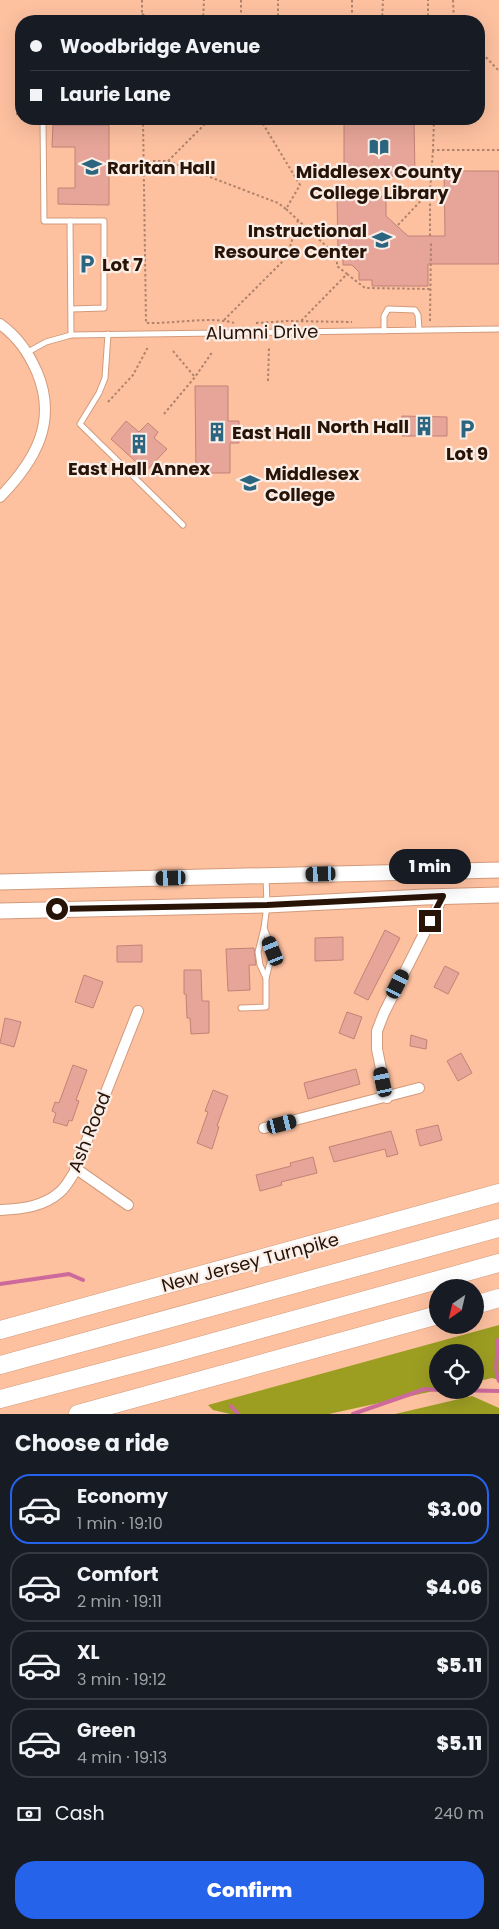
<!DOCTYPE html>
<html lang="en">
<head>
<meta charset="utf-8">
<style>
  :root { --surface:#171b24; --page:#242831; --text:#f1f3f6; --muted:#9ea1a6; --line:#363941; --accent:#2563eb }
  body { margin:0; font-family:Poppins,sans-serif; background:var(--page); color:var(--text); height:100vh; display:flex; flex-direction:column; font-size:19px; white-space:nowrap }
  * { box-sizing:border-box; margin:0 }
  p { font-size:16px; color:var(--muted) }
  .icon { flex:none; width:28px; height:28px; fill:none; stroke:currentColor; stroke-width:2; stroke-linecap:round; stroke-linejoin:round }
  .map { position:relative; height:1414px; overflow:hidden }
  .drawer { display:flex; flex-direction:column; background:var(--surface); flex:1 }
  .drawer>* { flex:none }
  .top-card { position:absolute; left:15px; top:15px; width:470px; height:110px; border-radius:20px; box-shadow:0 5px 20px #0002; display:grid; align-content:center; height:110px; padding:0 15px; background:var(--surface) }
  .needle { width:32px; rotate:214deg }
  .tools { position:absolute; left:429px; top:1279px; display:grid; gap:10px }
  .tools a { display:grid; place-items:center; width:55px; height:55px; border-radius:50%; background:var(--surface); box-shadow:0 5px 20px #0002; font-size:25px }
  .end { position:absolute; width:22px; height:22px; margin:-11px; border:6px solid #281307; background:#fff; box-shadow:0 0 0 2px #fff }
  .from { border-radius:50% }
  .bubble { position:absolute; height:35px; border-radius:18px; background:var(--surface); box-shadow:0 5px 20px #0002; font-size:16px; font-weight:800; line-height:35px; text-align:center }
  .car { position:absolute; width:15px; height:30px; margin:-15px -8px; border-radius:6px; box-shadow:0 0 4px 1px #0007; background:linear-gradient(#222 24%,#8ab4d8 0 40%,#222 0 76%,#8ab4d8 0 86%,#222 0) }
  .top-card b { display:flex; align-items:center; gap:18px; height:48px; font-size:19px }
  .top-card b+b { border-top:1px solid var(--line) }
  .top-card i { width:12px; height:12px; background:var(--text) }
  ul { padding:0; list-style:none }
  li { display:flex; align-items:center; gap:15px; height:70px; margin:0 10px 8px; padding:0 5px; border:2px solid var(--line); border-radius:20px }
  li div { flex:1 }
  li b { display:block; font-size:19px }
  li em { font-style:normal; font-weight:800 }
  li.active { border-color:var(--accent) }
  li>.icon { width:45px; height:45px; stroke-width:1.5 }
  h2 { padding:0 15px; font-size:22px; line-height:60px }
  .pay { display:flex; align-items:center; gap:12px; height:55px; padding:0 15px; font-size:19px }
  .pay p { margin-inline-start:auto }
  .action { display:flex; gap:10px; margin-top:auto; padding:10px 15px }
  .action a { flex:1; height:58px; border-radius:20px; background:var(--accent); color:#fff; font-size:20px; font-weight:800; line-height:58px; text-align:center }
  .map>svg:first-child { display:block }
  .forest { fill:#9c9e22 }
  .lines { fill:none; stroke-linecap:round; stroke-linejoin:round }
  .stream { stroke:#cd6a9c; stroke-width:4 }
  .building { fill:#e7a498; stroke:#c28276 }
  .service-casing { stroke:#d39a7a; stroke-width:7 }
  .minor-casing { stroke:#d39a7a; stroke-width:12 }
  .primary-casing { stroke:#d39a7a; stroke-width:17 }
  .motorway-casing { stroke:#d39a7a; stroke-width:19 }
  .path { stroke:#b08269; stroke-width:2; stroke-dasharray:2.5 2.5; stroke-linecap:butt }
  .service { stroke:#fff; stroke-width:5 }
  .minor { stroke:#fff; stroke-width:10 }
  .primary { stroke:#fff; stroke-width:15 }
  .motorway { stroke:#fff; stroke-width:18 }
  .route { stroke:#281307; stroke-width:6 }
  .labels { text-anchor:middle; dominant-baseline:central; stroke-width:4.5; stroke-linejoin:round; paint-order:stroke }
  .poi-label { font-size:18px; font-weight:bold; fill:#281307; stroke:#faeee7; text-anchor:start }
  .street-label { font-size:18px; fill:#281307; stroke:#faeee7 }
</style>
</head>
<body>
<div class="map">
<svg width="499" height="1414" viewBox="0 0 499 1414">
  <rect width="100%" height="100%" fill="#fdc1a0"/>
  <!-- forest -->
  <g class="forest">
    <path d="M499 1325V1380L492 1378 475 1382V1352H438V1390L329 1414H230L213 1410 208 1405Z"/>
    <path d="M472 1396 499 1408V1414H395Z"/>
  </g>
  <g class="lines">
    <!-- stream -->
    <g class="stream">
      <path d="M0 1284 69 1274 83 1280"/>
      <path d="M497 1340C499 1355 493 1368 499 1381"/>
      <path d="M448 1390 499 1391"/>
      <path d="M231 1406 238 1414"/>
      <path d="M353 1414 425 1389 438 1390"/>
    </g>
  </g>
  <!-- building -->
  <g class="building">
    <path d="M344 119H414L415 176H344Z"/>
    <path d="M53 125H109V205L58 204V188H75V147H52Z"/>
    <path d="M444 171H499V264H428V286H372V280H359V272L352 265H343V252H338L337 197 386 196V216L408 236H445Z"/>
    <path d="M195 386H228V421H239V443H230V473H196Z"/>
    <path d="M402 416 447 417V436H402Z"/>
    <path d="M126 421 139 432 148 423 158 432 154 438 167 449 146 471 111 439Z"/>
    <path d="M385 930 400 938 368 1000 354 993Z"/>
    <path d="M343 937V960L315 961V938Z"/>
    <path d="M142 945V962H117V946Z"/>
    <path d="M254 948 256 965H249L250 990 228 991 226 949Z"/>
    <path d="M445 966 459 973 448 994 434 987Z"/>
    <path d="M184 970H201L202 1001H209V1033L191 1034 190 1018H187L186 994H184Z"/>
    <path d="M84 975 103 982 93 1008 75 1002Z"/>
    <path d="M347 1012 362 1017 354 1039 339 1033Z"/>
    <path d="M5 1018 21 1022 14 1047 0 1043Z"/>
    <path d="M411 1035 427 1040 426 1049 410 1046Z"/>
    <path d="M461 1053 472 1073 458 1081 447 1061Z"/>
    <path d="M73 1065 87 1070 76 1100 79 1101 72 1121 69 1120 67 1126 53 1122 56 1113 52 1111 55 1102 59 1103Z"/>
    <path d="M356 1069 360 1084 308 1099 304 1083Z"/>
    <path d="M213 1090 228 1096 217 1126 219 1127 212 1149 197 1143 208 1112 205 1111Z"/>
    <path d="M438 1125 442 1140 420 1146 416 1130Z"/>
    <path d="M391 1131 398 1154 387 1157 385 1149 334 1162 329 1147Z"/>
    <path d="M313 1157 317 1173 281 1182 282 1185 260 1191 256 1175 291 1166 290 1163Z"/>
  </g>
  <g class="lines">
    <defs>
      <g id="service">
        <path d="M43 119 44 221H70"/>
        <path d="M71 309 104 308V221H70L71 335"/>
        <path d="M384 331V316L388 309 415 310 418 315 419 330"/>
        <path d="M108 334 105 378 99 393 80 424 183 525"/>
        <path d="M28 352 46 342 71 335 499 329"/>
        <path d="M266 877 267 905 264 928 273 951 266 978"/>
        <path d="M241 1008 266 1007V978L260 965 258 952 264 928"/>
      </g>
      <g id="minor">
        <path d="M0 324C18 337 28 352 37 372 58 422 35 461 0 497"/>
        <path d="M387 1098 377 1049V1031L384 1013 443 896"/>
        <path d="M264 1128 419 1088"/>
        <path d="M75 1168 128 1205"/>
        <path d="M0 1210C22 1209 43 1207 60 1192 66 1187 70 1179 74 1173L138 1011"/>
      </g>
      <g id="primary">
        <path d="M0 882 499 870"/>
        <path d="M0 911 267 905 425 897 499 895"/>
      </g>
      <g id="motorway">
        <path d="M475 1305 499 1298"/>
        <path d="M0 1330 499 1193"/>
        <path d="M0 1365 499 1228"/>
        <path d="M0 1399 167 1355 499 1263"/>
        <path d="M78 1414 438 1315"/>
      </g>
    </defs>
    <!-- service casing -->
    <use href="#service" class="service-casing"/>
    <!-- minor casing -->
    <use href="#minor" class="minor-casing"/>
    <!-- primary casing -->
    <use href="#primary" class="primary-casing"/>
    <!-- motorway casing -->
    <use href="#motorway" class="motorway-casing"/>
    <!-- path -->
    <g class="path">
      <path d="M142 0V21"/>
      <path d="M241 0V21"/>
      <path d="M352 0V21"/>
      <path d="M453 0 454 21"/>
      <path d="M142 14 156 21"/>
      <path d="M203 21 204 0"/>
      <path d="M278 21V0"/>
      <path d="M382 21 383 0"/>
      <path d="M428 21V0"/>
      <path d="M479 50 499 71"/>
      <path d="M16 114H21"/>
      <path d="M143 119 146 323C171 324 213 316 234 323"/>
      <path d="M434 119 433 150H499"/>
      <path d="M143 161H168L278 203 286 209 300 185 260 119"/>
      <path d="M168 161 210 119"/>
      <path d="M286 209 337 256V266L347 274 301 321"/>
      <path d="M398 225 430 191 433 150"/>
      <path d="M430 236V191"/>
      <path d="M347 274 365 288 430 289"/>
      <path d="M224 320 287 257 298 220"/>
      <path d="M430 321 431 243"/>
      <path d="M256 323 287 321 352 322"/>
      <path d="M173 351 194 376"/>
      <path d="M268 381 269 347"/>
      <path d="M108 402 133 375 148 347"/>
      <path d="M164 414 195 377 213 351"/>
    </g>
    <!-- service -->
    <use href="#service" class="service"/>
    <!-- minor -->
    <use href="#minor" class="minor"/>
    <!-- primary -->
    <use href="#primary" class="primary"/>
    <!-- motorway -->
    <use href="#motorway" class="motorway"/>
  </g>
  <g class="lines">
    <!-- route -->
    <path class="route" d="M57 909 267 905 443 896 430 921"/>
  </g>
  <!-- icons -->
  <defs>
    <symbol id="library-bare" viewBox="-9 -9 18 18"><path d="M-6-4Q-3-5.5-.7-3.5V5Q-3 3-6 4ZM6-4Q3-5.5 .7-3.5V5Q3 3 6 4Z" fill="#2c657f" stroke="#faeee7" stroke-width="2.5" paint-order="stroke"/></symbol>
    <symbol id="university-bare" viewBox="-9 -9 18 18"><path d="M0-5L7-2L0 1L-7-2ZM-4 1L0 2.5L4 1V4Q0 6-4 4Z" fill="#2c657f" stroke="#faeee7" stroke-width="2.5" paint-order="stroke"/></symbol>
    <symbol id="parking-bare" viewBox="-9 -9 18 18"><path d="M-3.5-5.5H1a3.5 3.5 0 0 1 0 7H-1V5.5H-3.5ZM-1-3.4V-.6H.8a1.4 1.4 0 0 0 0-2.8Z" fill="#2c657f" stroke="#faeee7" stroke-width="2.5" paint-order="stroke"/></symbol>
    <symbol id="building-bare" viewBox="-9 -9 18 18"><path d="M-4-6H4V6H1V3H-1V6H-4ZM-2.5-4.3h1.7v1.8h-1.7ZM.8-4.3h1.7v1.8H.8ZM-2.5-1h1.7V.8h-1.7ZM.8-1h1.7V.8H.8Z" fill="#2c657f" stroke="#faeee7" stroke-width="2.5" paint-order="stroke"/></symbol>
  </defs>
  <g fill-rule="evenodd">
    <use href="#library-bare" x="365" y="133" width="28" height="28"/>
    <use href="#university-bare" x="78" y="153" width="28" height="28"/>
    <use href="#university-bare" x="368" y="226" width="28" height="28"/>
    <use href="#parking-bare" x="73" y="250" width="28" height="28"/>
    <use href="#building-bare" x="410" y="412" width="28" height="28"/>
    <use href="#parking-bare" x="453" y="415" width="28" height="28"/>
    <use href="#building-bare" x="203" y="418" width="28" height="28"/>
    <use href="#building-bare" x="125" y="430" width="28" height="28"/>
    <use href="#university-bare" x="236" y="469" width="28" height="28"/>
  </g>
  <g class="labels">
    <!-- poi labels -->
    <g class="poi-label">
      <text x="107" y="167">Raritan Hall</text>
      <text x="379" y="171" text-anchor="middle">Middlesex County<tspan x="379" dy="21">College Library</tspan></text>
      <text x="367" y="230" text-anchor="end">Instructional<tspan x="367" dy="21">Resource Center</tspan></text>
      <text x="102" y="264">Lot 7</text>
      <text x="409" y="426" text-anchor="end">North Hall</text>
      <text x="232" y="432">East Hall</text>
      <text x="467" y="453" text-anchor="middle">Lot 9</text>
      <text x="139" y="468" text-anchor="middle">East Hall Annex</text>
      <text x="265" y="473">Middlesex<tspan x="265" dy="21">College</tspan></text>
    </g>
    <!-- street labels -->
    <g class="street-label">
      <text transform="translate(262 332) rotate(-1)">Alumni Drive</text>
      <text transform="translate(89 1132) rotate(-68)">Ash Road</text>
      <text transform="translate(250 1262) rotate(-15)">New Jersey Turnpike</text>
    </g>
  </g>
</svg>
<div class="tools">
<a><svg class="needle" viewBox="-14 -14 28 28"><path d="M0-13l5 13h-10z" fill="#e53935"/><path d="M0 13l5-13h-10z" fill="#9ea1a6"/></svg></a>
<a><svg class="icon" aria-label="locate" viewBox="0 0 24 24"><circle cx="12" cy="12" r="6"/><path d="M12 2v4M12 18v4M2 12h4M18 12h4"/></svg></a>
</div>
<i class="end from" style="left:57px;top:909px"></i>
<i class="end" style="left:430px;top:921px"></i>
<div class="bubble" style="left:389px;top:849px;width:82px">1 min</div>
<i class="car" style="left:321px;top:874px;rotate:268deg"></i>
<i class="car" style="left:171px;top:878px;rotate:268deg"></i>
<i class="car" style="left:273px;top:951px;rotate:338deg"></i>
<i class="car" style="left:398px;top:984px;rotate:27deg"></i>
<i class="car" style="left:383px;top:1082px;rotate:348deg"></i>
<i class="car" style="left:282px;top:1124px;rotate:76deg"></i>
<div class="top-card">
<b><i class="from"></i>Woodbridge Avenue</b>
<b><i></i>Laurie Lane</b>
</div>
</div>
<section class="drawer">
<h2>Choose a ride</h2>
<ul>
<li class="active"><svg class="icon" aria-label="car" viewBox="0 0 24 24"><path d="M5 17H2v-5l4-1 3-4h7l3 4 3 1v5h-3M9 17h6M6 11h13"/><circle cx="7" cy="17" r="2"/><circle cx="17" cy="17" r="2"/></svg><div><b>Economy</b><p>1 min · 19:10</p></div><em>$3.00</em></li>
<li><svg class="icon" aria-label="car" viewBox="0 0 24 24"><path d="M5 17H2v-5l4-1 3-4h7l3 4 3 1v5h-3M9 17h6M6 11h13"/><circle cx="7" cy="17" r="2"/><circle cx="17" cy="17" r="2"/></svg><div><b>Comfort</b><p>2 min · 19:11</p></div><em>$4.06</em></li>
<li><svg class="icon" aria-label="car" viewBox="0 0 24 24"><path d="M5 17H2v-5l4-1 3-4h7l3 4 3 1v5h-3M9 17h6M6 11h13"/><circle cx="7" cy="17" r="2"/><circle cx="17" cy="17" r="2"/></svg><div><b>XL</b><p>3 min · 19:12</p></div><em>$5.11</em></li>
<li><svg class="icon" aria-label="car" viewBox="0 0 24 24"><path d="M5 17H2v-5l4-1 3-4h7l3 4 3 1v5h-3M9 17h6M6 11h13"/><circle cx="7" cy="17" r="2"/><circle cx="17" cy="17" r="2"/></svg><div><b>Green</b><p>4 min · 19:13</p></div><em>$5.11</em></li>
</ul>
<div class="pay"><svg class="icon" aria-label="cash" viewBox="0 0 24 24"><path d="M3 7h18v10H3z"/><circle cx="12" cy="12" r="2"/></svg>Cash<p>240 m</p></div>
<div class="action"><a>Confirm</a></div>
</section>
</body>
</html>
